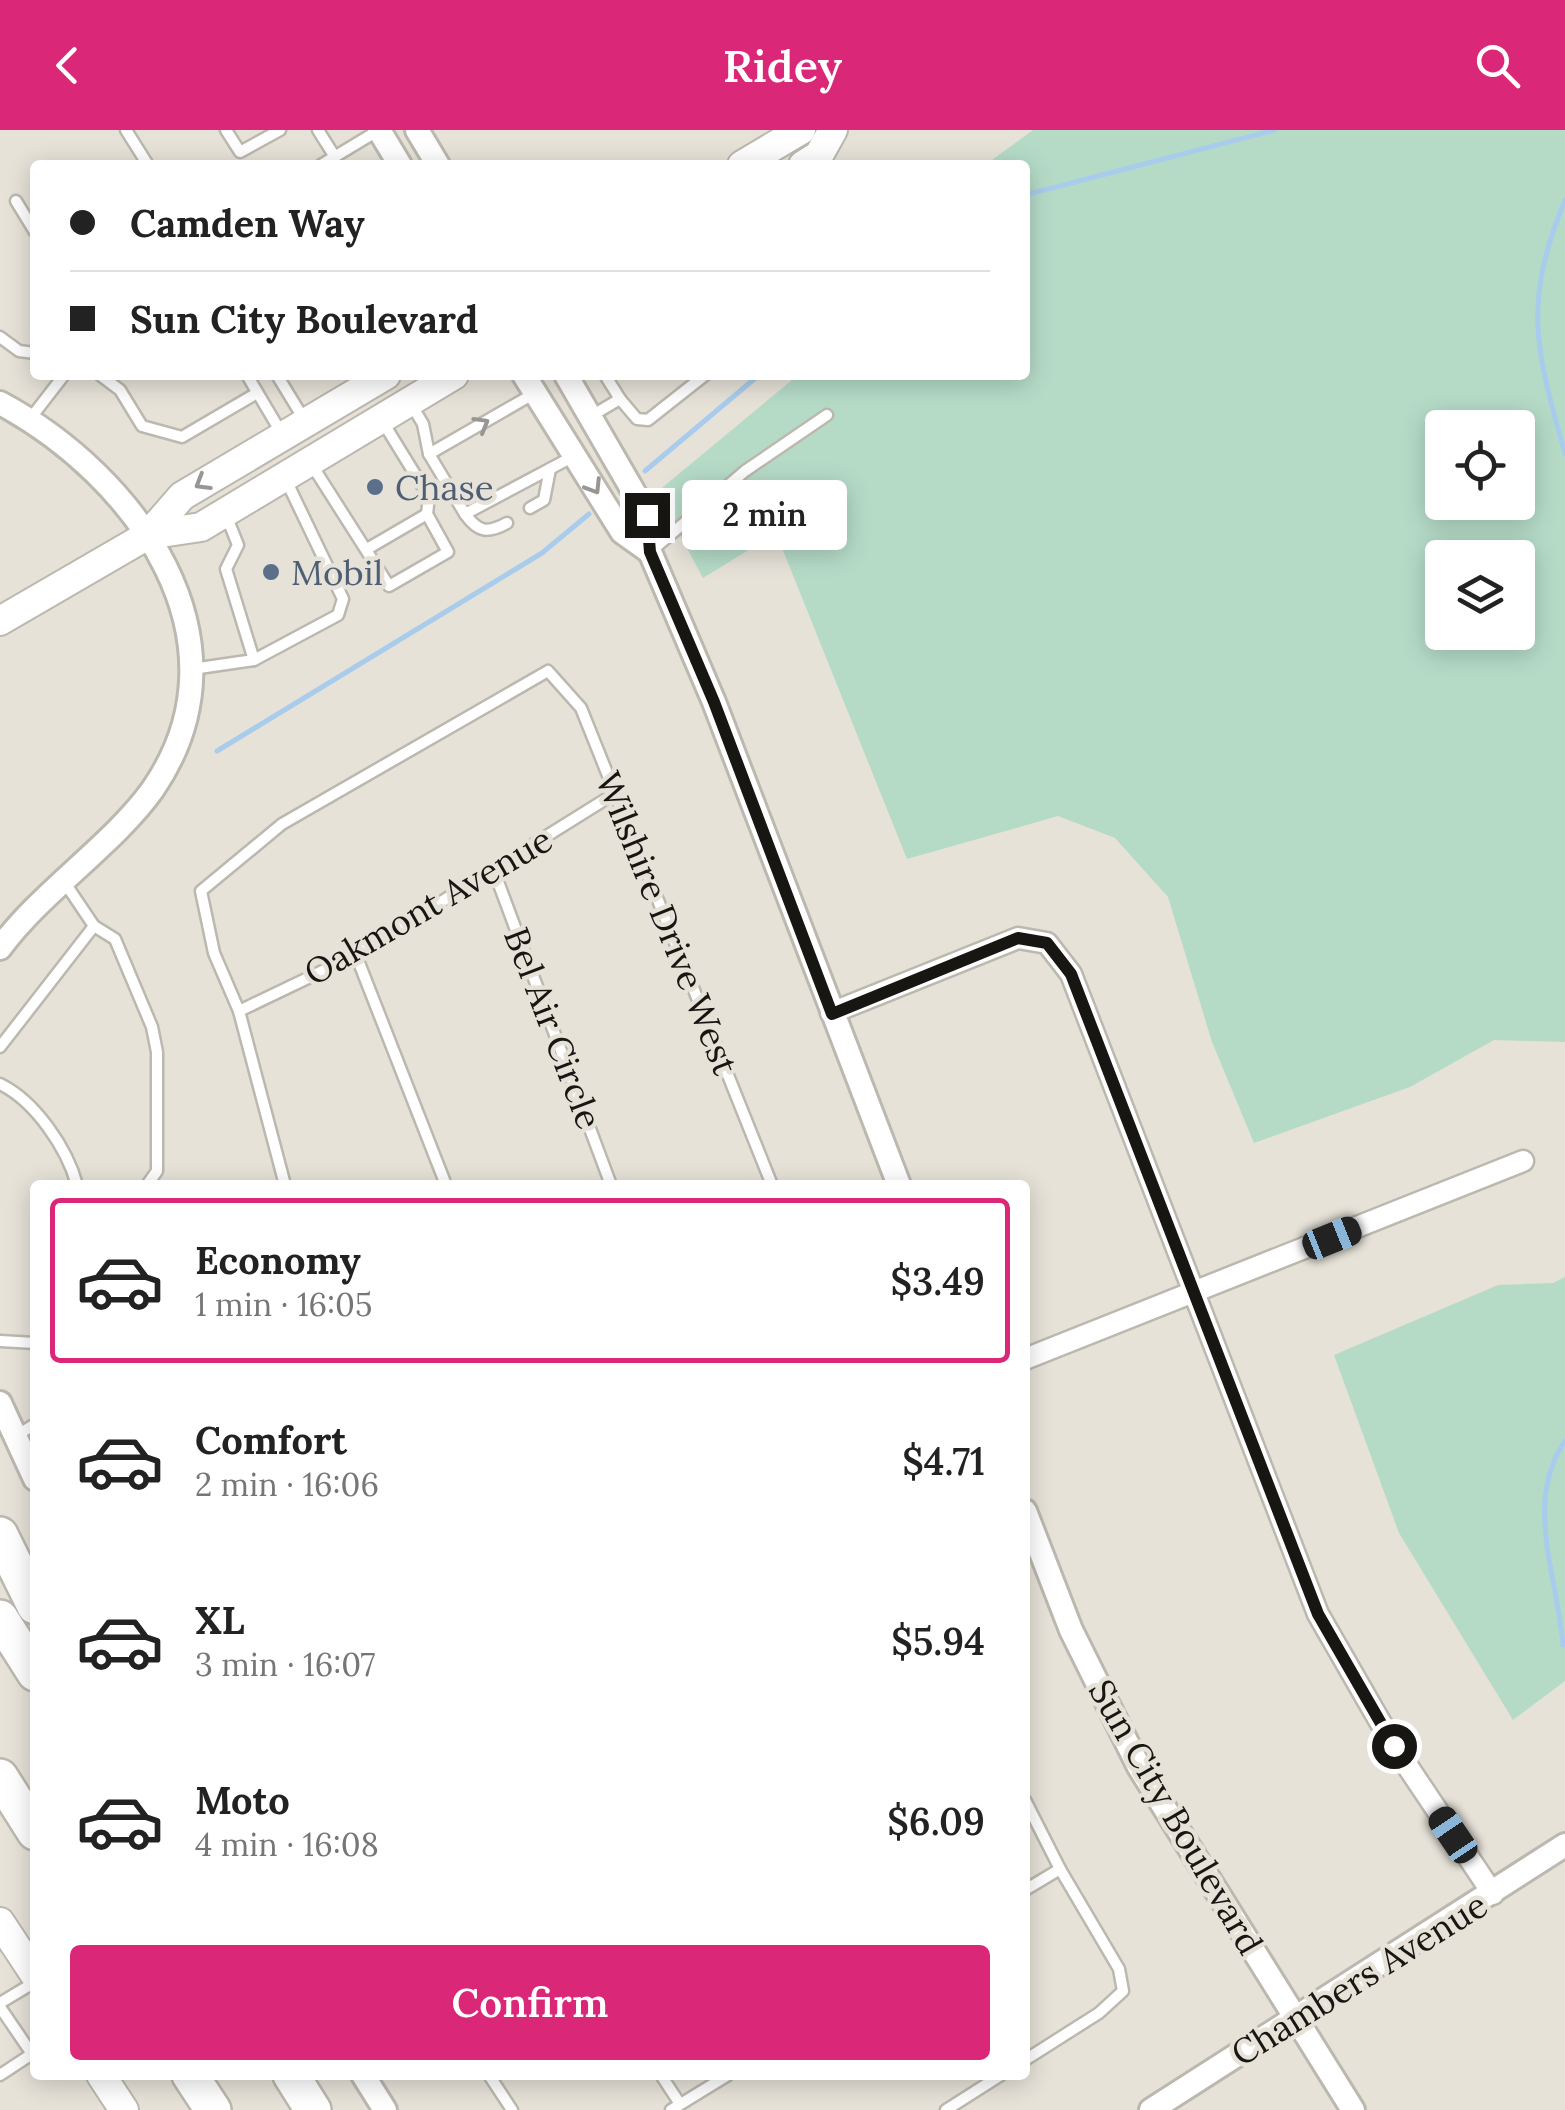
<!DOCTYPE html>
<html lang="en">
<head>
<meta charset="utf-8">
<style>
  :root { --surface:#fff; --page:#f2f2f2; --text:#222; --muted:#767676; --line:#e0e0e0; --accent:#db2777 }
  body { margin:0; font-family:Lora,serif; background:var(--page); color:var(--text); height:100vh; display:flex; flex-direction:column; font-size:38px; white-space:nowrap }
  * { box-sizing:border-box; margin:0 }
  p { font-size:32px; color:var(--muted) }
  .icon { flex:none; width:55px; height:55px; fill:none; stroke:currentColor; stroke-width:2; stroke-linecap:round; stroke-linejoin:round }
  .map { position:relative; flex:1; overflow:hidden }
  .sheet { position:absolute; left:30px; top:1050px; width:1000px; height:900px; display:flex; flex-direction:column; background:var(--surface); border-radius:10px; box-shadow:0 5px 25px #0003 }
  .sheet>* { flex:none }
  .banner { position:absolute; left:30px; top:30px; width:1000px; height:220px; border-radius:10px; box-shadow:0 5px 25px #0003; display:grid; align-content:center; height:220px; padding:0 40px; background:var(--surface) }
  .tools { position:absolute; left:1425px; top:280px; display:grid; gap:20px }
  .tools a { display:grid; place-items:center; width:110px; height:110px; border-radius:10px; background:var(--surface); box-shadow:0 5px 25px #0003; font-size:50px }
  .end { position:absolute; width:45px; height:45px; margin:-22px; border:12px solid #171612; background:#fff; box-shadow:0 0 0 5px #fff }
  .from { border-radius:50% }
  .bubble { position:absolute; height:70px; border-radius:10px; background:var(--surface); box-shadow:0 5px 25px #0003; font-size:32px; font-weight:600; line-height:70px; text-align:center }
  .car { position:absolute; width:30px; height:60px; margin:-30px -15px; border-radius:12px; box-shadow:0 0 8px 2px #0007; background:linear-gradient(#222 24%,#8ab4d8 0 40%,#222 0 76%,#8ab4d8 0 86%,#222 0) }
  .banner b { display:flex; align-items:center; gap:35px; height:95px; font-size:38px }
  .banner b+b { border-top:2px solid var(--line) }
  .banner i { width:25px; height:25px; background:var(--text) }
  ul { padding:18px 0 0; list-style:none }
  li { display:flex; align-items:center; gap:30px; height:165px; margin:0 20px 15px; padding:0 20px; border:5px solid transparent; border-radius:10px }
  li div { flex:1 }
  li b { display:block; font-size:38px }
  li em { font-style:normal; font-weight:600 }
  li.on { border-color:var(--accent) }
  li>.icon { width:90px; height:90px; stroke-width:1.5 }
  .cta { display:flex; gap:20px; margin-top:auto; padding:20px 40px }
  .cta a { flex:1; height:115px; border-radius:10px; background:var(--accent); color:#fff; font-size:40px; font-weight:600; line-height:115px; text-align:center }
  header { display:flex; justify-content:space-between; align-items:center; height:130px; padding:0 40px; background:var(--accent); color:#fff; font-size:45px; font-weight:600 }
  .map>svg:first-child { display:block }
  .green { fill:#b5dbc7; fill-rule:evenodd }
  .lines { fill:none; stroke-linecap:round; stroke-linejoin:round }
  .stream { stroke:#a9cced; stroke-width:5 }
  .service-casing { stroke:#bcb8af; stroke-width:15 }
  .minor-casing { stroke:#bcb8af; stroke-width:25 }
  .tertiary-casing { stroke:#bcb8af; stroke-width:28 }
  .secondary-casing { stroke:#bcb8af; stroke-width:32 }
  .motorway-casing { stroke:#bcb8af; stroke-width:40 }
  .service { stroke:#fff; stroke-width:10 }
  .minor { stroke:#fff; stroke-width:20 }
  .tertiary { stroke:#fff; stroke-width:22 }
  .secondary { stroke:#fff; stroke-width:28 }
  .motorway { stroke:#fff; stroke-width:35 }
  .oneway { stroke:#979694 }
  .route { stroke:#171612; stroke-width:12 }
  .service-dot { fill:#5c6f8a; stroke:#e6e2d8; stroke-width:4 }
  .labels { text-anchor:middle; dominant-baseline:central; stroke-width:9; stroke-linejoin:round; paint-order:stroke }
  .service-label { font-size:35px; fill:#4e5e75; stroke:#e6e2d8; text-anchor:start }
  .street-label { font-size:35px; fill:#171612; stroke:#e6e2d8 }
</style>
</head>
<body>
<header><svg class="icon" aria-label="back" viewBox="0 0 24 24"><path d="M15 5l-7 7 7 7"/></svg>Ridey<svg class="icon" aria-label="search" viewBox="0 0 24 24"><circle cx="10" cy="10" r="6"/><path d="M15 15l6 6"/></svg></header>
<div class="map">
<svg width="1565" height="1980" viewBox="0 0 1565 1980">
  <rect width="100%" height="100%" fill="#e6e2d8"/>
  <!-- green -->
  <g class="green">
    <path d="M1033 0H1565V912L1494 910 1410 957 1254 1013 1212 912 1168 767 1115 708 1058 686 907 729 776 403 703 448 657 362 798 245H1025V35H985ZM1442 298H1518V372H1442ZM1442 428H1518V502H1442Z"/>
    <path d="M1565 1147V1551L1513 1590 1399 1403 1334 1225 1498 1155 1553 1153Z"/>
  </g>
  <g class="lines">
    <!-- stream -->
    <g class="stream">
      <path d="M1025 65 1275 0"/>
      <path d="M1565 70C1522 175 1536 219 1565 324"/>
      <path d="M645 341 759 245"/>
      <path d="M217 621 542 423 589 384"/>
      <path d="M1563 1515C1558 1447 1523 1373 1565 1311"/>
    </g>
    <defs>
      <g id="service">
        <path d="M126 0 148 35"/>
        <path d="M226 0 240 22 280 0"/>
        <path d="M318 0 335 27"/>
        <path d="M321 35 379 0"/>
        <path d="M16 71 35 102"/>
        <path d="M0 207 19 221 35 223"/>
        <path d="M100 245 120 260 142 296 182 307 257 263"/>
        <path d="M247 245 282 304"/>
        <path d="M277 245 305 291"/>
        <path d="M620 269 637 289 648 290 705 245"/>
        <path d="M411 274 423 294 429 324 465 384 574 326"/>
        <path d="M591 286 620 269 605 245"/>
        <path d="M30 289 64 245"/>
        <path d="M381 289 429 367 427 384"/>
        <path d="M429 324 535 263"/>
        <path d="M310 332 389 456 448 422 427 384 367 419"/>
        <path d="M530 378 544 370 550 339"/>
        <path d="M465 384C478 402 487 404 507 393"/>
        <path d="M226 385 238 415 226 439 254 530"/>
        <path d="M650 422 745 341 827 285"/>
        <path d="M192 539 254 530 338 485 343 469 285 348"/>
        <path d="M494 741 611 1055"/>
        <path d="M63 750 94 796 115 809 152 897 157 922V1041L147 1055"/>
        <path d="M356 825 446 1055"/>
        <path d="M239 881 356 825 614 664"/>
        <path d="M0 917 94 796"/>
        <path d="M0 954C35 971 67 1018 77 1055"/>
        <path d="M285 1055 239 881 214 823 201 761 282 694 548 541 581 578 772 1055"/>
        <path d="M0 1211 35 1213"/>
        <path d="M16 1306 35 1294"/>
        <path d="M1025 1670 1060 1739 1119 1839 1123 1861 1099 1883 1025 1930"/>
        <path d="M1025 1760 1060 1739"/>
        <path d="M0 1873 35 1852"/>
        <path d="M0 1877 32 1924"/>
        <path d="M0 1945 35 1922"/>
        <path d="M489 1945 512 1980"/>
        <path d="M661 1945 680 1974"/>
        <path d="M671 1980 728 1945"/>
        <path d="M946 1980 1001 1945"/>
      </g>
      <g id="minor">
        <path d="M831 883 1018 808 1047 813 1071 844 1318 1484 1394 1616 1493 1764"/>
        <path d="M1025 1229 1523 1031"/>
      </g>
      <g id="tertiary">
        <path d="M379 0 400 35"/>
        <path d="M417 0 438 35"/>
        <path d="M524 245 622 402 650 422"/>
        <path d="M566 245 647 385 650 422 714 572 899 1055"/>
        <path d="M0 273C136 346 255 510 153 659 114 714 42 761 0 818"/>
        <path d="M0 1273 35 1349"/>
        <path d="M1025 1381 1071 1500 1139 1637 1353 1980"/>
        <path d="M363 1945 385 1980"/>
        <path d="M1151 1980 1565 1715"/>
      </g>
      <g id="secondary">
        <path d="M742 35 801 0"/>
        <path d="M803 35 819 25 833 0"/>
        <path d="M148 405 201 397 454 245"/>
        <path d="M0 491 148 405 182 366 386 245"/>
        <path d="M0 1792 35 1845"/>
        <path d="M101 1945 124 1980"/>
      </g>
      <g id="motorway">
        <path d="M0 1405 35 1476"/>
        <path d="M0 1488 35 1543"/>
        <path d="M0 1647 35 1702"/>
        <path d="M190 1945 213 1980"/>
        <path d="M291 1945 313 1980"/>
      </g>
    </defs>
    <!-- service casing -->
    <use href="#service" class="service-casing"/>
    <!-- minor casing -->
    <use href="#minor" class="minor-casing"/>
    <!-- tertiary casing -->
    <use href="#tertiary" class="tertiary-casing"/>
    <!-- secondary casing -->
    <use href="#secondary" class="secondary-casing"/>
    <!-- motorway casing -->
    <use href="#motorway" class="motorway-casing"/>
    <!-- service -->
    <use href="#service" class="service"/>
    <!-- minor -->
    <use href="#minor" class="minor"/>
    <!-- tertiary -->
    <use href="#tertiary" class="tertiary"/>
    <!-- secondary -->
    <use href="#secondary" class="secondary"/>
    <!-- motorway -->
    <use href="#motorway" class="motorway"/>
  </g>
  <!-- one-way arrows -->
  <defs><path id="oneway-chevron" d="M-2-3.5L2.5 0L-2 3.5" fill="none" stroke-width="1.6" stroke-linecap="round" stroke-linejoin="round" transform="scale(2.5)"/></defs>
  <g class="oneway">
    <use href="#oneway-chevron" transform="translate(482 294) rotate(-30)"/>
    <use href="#oneway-chevron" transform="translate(202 353) rotate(149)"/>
    <use href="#oneway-chevron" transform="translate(594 357) rotate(58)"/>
  </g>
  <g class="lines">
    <!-- route -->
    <path class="route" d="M647 385 650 422 714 572 832 884 1018 808 1047 813 1071 844 1318 1484 1394 1616"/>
  </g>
  <!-- markers -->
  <g class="service-dot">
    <circle cx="375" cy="357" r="10"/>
    <circle cx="271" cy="442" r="10"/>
  </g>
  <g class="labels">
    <!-- service labels -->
    <g class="service-label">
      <text x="395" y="357">Chase</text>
      <text x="291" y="442">Mobil</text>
    </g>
    <!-- street labels -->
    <g class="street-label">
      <text transform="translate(428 776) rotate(-30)">Oakmont Avenue</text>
      <text transform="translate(667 793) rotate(68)">Wilshire Drive West</text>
      <text transform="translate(553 898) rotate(69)">Bel Air Circle</text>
      <text transform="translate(1176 1687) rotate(60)">Sun City Boulevard</text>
      <text transform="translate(1359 1849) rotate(-32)">Chambers Avenue</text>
    </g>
  </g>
</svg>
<div class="tools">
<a><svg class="icon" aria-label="locate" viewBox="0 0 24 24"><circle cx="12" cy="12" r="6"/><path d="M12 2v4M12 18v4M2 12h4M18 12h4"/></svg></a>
<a><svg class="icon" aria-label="layers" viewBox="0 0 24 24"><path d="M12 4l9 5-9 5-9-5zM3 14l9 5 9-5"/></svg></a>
</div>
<i class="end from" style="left:1394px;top:1616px"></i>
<i class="end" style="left:647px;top:385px"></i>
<div class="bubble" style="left:682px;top:350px;width:165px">2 min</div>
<i class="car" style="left:1332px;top:1108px;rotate:68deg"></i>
<i class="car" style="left:1453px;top:1705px;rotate:326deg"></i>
<div class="banner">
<b><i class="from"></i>Camden Way</b>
<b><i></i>Sun City Boulevard</b>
</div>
<section class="sheet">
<ul>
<li class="on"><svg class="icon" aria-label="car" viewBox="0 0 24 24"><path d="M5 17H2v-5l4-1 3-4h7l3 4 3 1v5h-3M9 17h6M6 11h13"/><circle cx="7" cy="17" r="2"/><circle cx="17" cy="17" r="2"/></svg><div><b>Economy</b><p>1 min · 16:05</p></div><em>$3.49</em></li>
<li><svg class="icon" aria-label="car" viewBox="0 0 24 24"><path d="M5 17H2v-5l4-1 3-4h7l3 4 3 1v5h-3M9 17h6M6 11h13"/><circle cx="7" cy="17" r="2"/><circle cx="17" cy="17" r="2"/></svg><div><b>Comfort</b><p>2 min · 16:06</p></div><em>$4.71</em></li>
<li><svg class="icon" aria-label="car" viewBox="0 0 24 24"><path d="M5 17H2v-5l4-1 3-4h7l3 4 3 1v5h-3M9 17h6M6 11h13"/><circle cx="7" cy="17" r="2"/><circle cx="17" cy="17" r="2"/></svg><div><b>XL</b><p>3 min · 16:07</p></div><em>$5.94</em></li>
<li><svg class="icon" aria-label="car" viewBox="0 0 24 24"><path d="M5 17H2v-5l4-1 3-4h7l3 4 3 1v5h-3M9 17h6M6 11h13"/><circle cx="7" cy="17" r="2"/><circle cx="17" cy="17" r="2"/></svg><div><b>Moto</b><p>4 min · 16:08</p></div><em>$6.09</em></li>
</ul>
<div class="cta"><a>Confirm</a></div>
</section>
</div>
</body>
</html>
